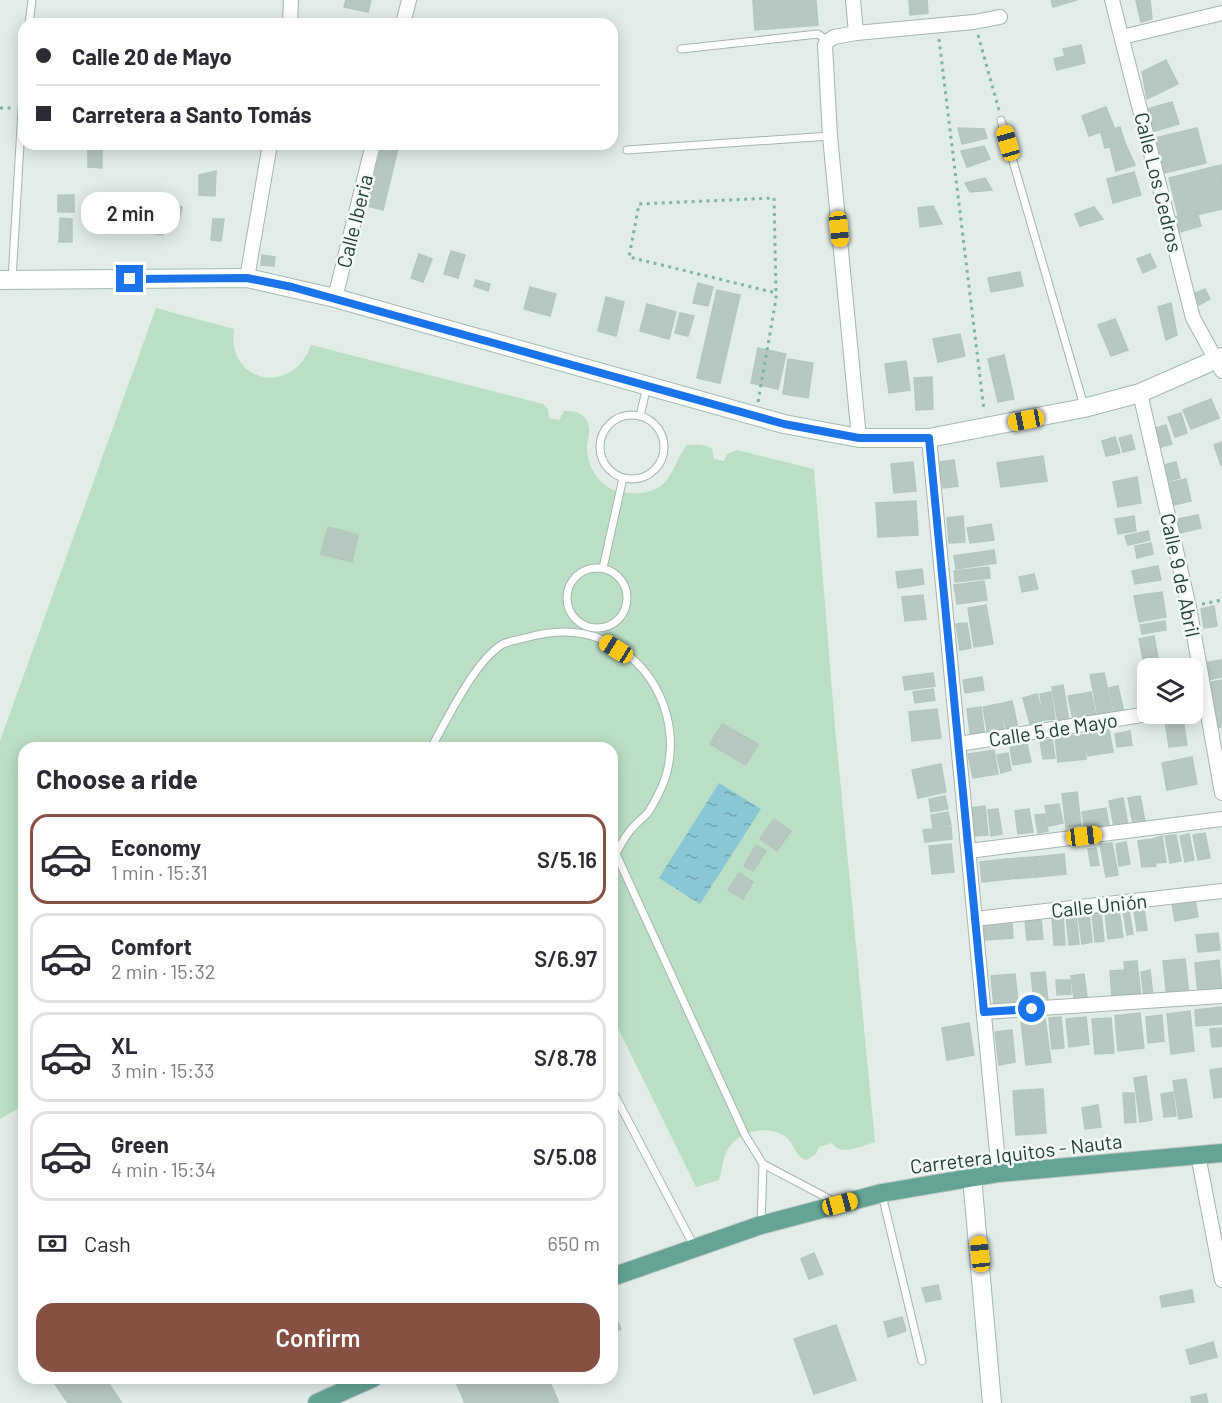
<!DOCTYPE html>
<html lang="en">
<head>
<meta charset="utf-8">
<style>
  :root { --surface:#fff; --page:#f7f7f7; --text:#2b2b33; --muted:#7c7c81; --line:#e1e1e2; --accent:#865143 }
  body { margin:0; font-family:Barlow,sans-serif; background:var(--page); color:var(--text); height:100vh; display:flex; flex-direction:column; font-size:22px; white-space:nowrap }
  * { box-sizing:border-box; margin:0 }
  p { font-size:20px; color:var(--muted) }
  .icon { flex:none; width:33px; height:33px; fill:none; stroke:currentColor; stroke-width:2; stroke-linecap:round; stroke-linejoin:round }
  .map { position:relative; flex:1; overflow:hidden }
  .panel { position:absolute; left:18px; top:742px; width:600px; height:642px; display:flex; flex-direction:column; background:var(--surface); border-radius:18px; box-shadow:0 3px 15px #0003 }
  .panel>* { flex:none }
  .hud { position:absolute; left:18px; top:18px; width:600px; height:132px; border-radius:18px; box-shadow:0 3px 15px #0003; display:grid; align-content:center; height:132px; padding:0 18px; background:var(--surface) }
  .tools { position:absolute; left:1137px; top:658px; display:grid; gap:12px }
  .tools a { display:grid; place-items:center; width:66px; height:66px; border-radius:12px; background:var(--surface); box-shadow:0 3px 15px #0003; font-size:30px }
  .end { position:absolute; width:27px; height:27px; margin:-14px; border:8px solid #1a73e8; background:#fff; box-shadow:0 0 0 3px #fff }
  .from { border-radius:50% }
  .bubble { position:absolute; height:42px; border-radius:18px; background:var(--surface); box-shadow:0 3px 15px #0003; font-size:20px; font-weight:600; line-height:42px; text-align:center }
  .car { position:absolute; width:18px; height:36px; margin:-18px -9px; border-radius:8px; box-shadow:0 0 4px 2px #0007; background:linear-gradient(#f5c518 24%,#345 0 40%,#f5c518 0 76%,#345 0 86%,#f5c518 0) }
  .hud b { display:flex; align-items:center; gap:21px; height:57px; font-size:22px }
  .hud b+b { border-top:2px solid var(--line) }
  .hud i { width:15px; height:15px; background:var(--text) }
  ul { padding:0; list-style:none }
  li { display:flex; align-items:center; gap:18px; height:90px; margin:0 12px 9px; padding:0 6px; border:3px solid var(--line); border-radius:18px }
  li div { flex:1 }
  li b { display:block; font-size:22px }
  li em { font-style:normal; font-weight:600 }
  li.active { border-color:var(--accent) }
  li>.icon { width:54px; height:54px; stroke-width:1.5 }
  h2 { padding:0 18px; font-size:27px; line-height:72px }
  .pay { display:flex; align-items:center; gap:15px; height:66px; padding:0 18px; font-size:22px }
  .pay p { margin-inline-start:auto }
  .primary-button { display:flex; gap:12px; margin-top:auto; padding:12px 18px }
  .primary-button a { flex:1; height:69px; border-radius:18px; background:var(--accent); color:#fff; font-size:24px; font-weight:600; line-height:69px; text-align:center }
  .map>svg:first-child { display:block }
  .grass { fill:#bbdfc5 }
  .water { fill:url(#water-ripples) }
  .building { fill:#b7c8c1; stroke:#b4c7bf; stroke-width:1.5 }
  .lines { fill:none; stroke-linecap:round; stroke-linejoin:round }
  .lane-casing { stroke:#a5b5af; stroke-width:9 }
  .street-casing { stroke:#a5b5af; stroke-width:16 }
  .secondary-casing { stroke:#a0b9b1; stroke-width:20 }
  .primary-casing { stroke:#c1c9c7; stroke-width:20 }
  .path { stroke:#82b2a3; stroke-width:3; stroke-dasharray:3 4.5; stroke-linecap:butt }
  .lane { stroke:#fff; stroke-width:7 }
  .street { stroke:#fff; stroke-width:14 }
  .secondary { stroke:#fff; stroke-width:18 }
  .primary { stroke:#65a495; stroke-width:18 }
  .route { stroke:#1a73e8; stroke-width:8 }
  .labels { text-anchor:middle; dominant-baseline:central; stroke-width:5; stroke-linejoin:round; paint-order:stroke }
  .street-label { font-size:20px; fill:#223f37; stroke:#f3f9f6 }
</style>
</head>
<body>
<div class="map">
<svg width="1222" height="1403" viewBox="0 0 1222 1403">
  <defs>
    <pattern id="water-ripples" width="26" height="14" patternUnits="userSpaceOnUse" patternTransform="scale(1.5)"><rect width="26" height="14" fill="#89c7d4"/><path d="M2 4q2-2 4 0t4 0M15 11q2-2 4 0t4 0" fill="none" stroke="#70a3ad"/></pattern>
  </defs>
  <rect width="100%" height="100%" fill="#e2ede8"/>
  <!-- grass -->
  <path class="grass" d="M156 308 234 329C226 383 293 397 311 345L543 404 548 409 549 418 559 420 564 411C572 411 579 411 585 418 593 428 587 439 587 449 588 472 605 492 627 493 637 494 650 493 659 487 673 478 676 458 687 445 696 444 703 444 712 448L714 459 724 461 727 454 737 450 814 469 835 727 875 1142C862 1146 840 1157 832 1143L819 1147 816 1154 807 1160C795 1158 795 1144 786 1137 767 1123 735 1132 726 1153 722 1161 722 1171 719 1180L696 1187 612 1016V748H24V1105L0 1119V741Z"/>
  <!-- water -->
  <path class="water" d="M719 783 761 809 700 904 659 878Z"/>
  <!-- building -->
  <g class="building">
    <path d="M346 0H371L368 12 344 7Z"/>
    <path d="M753 0H816L818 25 755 30Z"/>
    <path d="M909 0H927L928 13 910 15Z"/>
    <path d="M1051 0H1077L1053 7Z"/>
    <path d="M1136 0H1150L1152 19 1141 22Z"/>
    <path d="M1081 45 1085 63 1057 70 1054 59 1065 56 1063 49Z"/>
    <path d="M1166 60 1178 84 1147 99 1142 72Z"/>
    <path d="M1172 102 1179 124 1151 132 1144 110Z"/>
    <path d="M1106 107 1114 127 1089 136 1082 116Z"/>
    <path d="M1120 127 1125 143 1105 148 1101 133Z"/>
    <path d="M958 128 984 129 987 138 962 144Z"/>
    <path d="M1197 128 1206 163 1164 173 1155 138Z"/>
    <path d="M1125 143 1135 165 1116 171 1110 147Z"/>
    <path d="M382 144H399L383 210 367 206Z"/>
    <path d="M984 146 990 159 967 167 961 151Z"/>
    <path d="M88 149 102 150V168L88 167Z"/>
    <path d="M1221 165 1222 209 1179 219 1169 178Z"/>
    <path d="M216 171 215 196 199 195V175Z"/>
    <path d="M1134 172 1141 195 1113 203 1107 179Z"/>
    <path d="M985 178 992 190 970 192 965 183Z"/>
    <rect x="58" y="195" width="16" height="17"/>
    <path d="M167 204 182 207 179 221 164 219Z"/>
    <path d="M933 206 942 224 920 227 918 208Z"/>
    <path d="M1094 207 1103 219 1080 226 1075 214Z"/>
    <path d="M1197 211 1201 226 1176 233 1172 218Z"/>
    <path d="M60 218 72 219V242H59Z"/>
    <path d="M213 219H224L221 241 211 240Z"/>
    <path d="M151 221 164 222 163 235 150 233Z"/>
    <path d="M451 251 465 255 458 278 444 274Z"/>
    <path d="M419 254 432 259 423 282 411 278Z"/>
    <path d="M1150 254 1156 267 1143 273 1137 259Z"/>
    <path d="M262 255 275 257 274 266 261 265Z"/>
    <path d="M1020 272 1023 286 991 292 988 278Z"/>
    <path d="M476 280 490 284 488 291 474 286Z"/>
    <path d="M698 283 713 287 708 306 693 303Z"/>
    <path d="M530 287 556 294 550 316 524 309Z"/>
    <path d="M1205 289 1210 299 1199 305 1193 294Z"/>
    <path d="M717 290 740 295 720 383 697 378Z"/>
    <path d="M606 297 624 302 616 336 598 331Z"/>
    <path d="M1171 303 1177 335 1166 340 1158 307Z"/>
    <path d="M647 304 676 312 669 339 640 331Z"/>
    <path d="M680 313 694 316 688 336 675 333Z"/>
    <path d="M1115 319 1128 350 1111 356 1098 325Z"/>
    <path d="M960 334 965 356 938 362 933 339Z"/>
    <path d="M758 348 786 354 778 389 751 383Z"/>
    <path d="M1004 355 1014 399 998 402 988 359Z"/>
    <path d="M788 359 813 363 808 398 783 394Z"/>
    <path d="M906 361 910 390 889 393 885 364Z"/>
    <path d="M932 377 933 409 916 410 914 378Z"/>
    <path d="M1211 399 1219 418 1191 429 1183 410Z"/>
    <path d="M1181 413 1187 433 1175 437 1168 417Z"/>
    <path d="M1166 425 1172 444 1157 448 1152 429Z"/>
    <path d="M1131 435 1135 449 1123 452 1119 438Z"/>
    <path d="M1115 437 1120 453 1106 456 1102 441Z"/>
    <path d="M1222 442V465H1221L1214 445Z"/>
    <path d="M1043 456 1047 481 1001 487 997 463Z"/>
    <path d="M954 460 958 486 943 488 939 462Z"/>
    <path d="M913 462 916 491 894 493 891 464Z"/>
    <path d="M1176 462 1180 478 1161 483 1157 467Z"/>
    <path d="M1137 477 1141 503 1118 507 1113 482Z"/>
    <path d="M1186 479 1191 501 1165 507 1160 485Z"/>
    <path d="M916 501 918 535 878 537 876 503Z"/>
    <path d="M1198 515 1201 528 1171 535 1168 521Z"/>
    <path d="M963 516 965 542 949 543 947 518Z"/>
    <path d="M1134 516 1136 531 1118 534 1115 519Z"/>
    <path d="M991 524 994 540 970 543 967 528Z"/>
    <path d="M328 527 358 535 352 562 321 554Z"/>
    <path d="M1148 531 1150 540 1128 545 1125 536Z"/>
    <path d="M1151 543 1153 554 1137 558 1135 546Z"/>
    <path d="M994 550 996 563 956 569 954 556Z"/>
    <path d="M1158 566 1161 580 1135 584 1132 571Z"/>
    <path d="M989 567 990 578 955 582 954 571Z"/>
    <path d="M922 569 924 584 898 588 896 572Z"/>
    <path d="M1034 574 1038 589 1022 592 1019 577Z"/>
    <path d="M984 581 987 600 957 604 954 585Z"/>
    <path d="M1162 592 1166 617 1139 622 1134 596Z"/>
    <path d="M923 595 926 619 905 621 902 597Z"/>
    <path d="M986 605 993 644 974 647 968 608Z"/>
    <path d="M1214 606 1217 626 1204 628 1201 609Z"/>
    <path d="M1165 621 1166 630 1142 634 1140 625Z"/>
    <path d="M967 623 971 648 960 650 956 624Z"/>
    <path d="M1154 636 1160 669H1148L1146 674 1139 639Z"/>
    <path d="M1221 660 1222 677 1197 682 1194 665Z"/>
    <path d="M933 673 935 686 905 690 903 677Z"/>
    <path d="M1104 673 1113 714 1098 716 1090 675Z"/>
    <path d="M982 677 984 690 965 693 963 680Z"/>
    <path d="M1222 680V727L1204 730 1194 686Z"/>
    <path d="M1063 685 1069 721 1058 723 1052 687Z"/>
    <path d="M1118 686 1124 713 1115 715 1109 688Z"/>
    <path d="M933 689 935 700 915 703 913 692Z"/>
    <path d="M1051 692 1055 719 1044 720 1040 694Z"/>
    <path d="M1091 692 1096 716 1073 720 1068 696Z"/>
    <path d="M1037 694 1044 720 1030 724 1023 698Z"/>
    <path d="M1012 701 1018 728 1006 730 1000 704Z"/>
    <path d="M999 704 1004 732 988 735 983 707Z"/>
    <path d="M981 707 985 738 971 740 967 709Z"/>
    <path d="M937 709 941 738 912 741 909 712Z"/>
    <path d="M1183 718 1187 745 1169 747 1165 721Z"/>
    <path d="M722 724 758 744 746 765 710 744Z"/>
    <path d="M1109 730 1113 752 1088 756 1083 735Z"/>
    <path d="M1130 731 1132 745 1117 747 1115 734Z"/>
    <path d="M1083 735 1086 759 1058 762 1055 737Z"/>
    <path d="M1052 739 1055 758 1043 759 1040 741Z"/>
    <path d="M1027 744 1031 762 1013 765 1010 747Z"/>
    <path d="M994 750 998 774 973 778 968 754Z"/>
    <path d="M1008 753 1011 770 1001 773 997 755Z"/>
    <path d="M1192 757 1197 784 1167 790 1162 763Z"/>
    <path d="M941 764 946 792 918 798 912 770Z"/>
    <path d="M1077 792 1081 825 1066 827 1062 794Z"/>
    <path d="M945 796 948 809 931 812 929 799Z"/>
    <path d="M1140 796 1145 822 1133 824 1128 798Z"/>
    <path d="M1123 798 1128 825 1114 827 1109 801Z"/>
    <path d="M1059 804 1063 823 1049 826 1045 806Z"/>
    <path d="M985 806 988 835 975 836 971 808Z"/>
    <path d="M1106 808 1109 826 1085 830 1082 812Z"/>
    <path d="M998 809 1002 834 991 836 988 810Z"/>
    <path d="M1029 809 1033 832 1018 834 1015 811Z"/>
    <path d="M948 812 951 825 933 828 931 815Z"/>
    <path d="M1045 814 1048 831 1038 833 1035 815Z"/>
    <path d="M774 819 791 831 777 851 760 839Z"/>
    <path d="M951 827 952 839 925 842 923 830Z"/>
    <path d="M1205 833 1210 858 1198 860 1193 835Z"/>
    <path d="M1189 834 1194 860 1185 862 1180 836Z"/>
    <path d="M1176 835 1181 861 1170 863 1165 836Z"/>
    <path d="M1162 836 1166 862 1157 863 1152 839Z"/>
    <path d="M1152 839 1156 866 1142 867 1138 841Z"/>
    <path d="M1126 842 1130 864 1119 866 1116 844Z"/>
    <path d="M1112 843 1118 875 1106 877 1100 844Z"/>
    <path d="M951 844 954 872 932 874 929 846Z"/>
    <path d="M756 845 766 851 753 871 744 866Z"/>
    <path d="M1096 848 1099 865 1091 866 1088 849Z"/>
    <path d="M1064 854 1066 874 1037 877 1035 857Z"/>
    <path d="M1035 857 1037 877 1009 879 1007 859Z"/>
    <path d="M1007 859 1009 879 982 882 980 862Z"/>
    <path d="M739 873 753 882 743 899 728 890Z"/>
    <path d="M1195 900 1198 917 1175 921 1172 904Z"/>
    <path d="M1144 909 1147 930 1137 931 1134 910Z"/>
    <path d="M1119 910 1123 937 1108 939 1105 912Z"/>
    <path d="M1123 910 1129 911 1133 934 1127 935Z"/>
    <path d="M1092 913H1101L1104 941 1095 942Z"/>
    <path d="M1089 914 1092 942 1082 944 1078 915Z"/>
    <path d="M1076 915 1079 944 1069 945 1066 916Z"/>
    <path d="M1063 916 1065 945H1054L1052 917Z"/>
    <path d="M1041 919 1043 939 1027 940 1025 920Z"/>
    <path d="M1012 923 1013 938 985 940 984 924Z"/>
    <path d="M1218 933 1220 950 1198 952 1196 935Z"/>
    <path d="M1185 959 1189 995 1167 997 1163 961Z"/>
    <path d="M1219 960 1222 992 1198 995 1195 963Z"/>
    <path d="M1137 961 1141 998 1128 999 1124 962Z"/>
    <path d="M1125 970 1127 996 1112 997 1110 971Z"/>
    <path d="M1150 970 1153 996 1144 997 1141 972Z"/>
    <path d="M1045 972 1048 1001 1034 1002 1031 973Z"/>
    <path d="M1015 974 1018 1003 994 1006 991 976Z"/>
    <path d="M1084 974 1087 997 1074 999 1071 976Z"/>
    <path d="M1056 980H1070L1071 994 1057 995Z"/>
    <path d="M1222 1007V1024L1196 1026 1195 1010Z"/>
    <path d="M1190 1011 1194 1051 1171 1054 1167 1014Z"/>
    <path d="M1140 1013 1144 1048 1118 1051 1115 1016Z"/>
    <path d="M1162 1015 1164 1041 1148 1043 1146 1017Z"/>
    <path d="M1061 1017 1064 1048 1052 1049 1049 1018Z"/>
    <path d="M1086 1017 1089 1044 1069 1047 1066 1019Z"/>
    <path d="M1045 1018 1051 1062 1026 1065 1021 1021Z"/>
    <path d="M1111 1018 1114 1053 1095 1054 1092 1019Z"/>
    <path d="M969 1023 974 1055 947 1060 942 1028Z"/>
    <path d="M1222 1028V1046L1212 1047 1210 1029Z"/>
    <path d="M1012 1030 1015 1062 999 1065 995 1032Z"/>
    <path d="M1222 1068V1097L1214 1098 1210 1070Z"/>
    <path d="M1146 1076 1152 1120 1140 1122 1134 1078Z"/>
    <path d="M1186 1079 1192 1117 1179 1119 1173 1081Z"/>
    <path d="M1043 1089 1046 1133 1016 1135 1013 1091Z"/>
    <path d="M1173 1092 1176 1116 1164 1117 1161 1094Z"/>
    <path d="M1123 1093H1134L1136 1122 1125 1123Z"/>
    <path d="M1098 1105 1101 1127 1085 1129 1082 1108Z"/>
    <path d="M814 1253 823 1274 809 1279 801 1259Z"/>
    <path d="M938 1285 941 1299 926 1302 922 1288Z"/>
    <path d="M1192 1290 1194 1302 1162 1307 1160 1296Z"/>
    <path d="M613 1311 621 1329 612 1333V1312Z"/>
    <path d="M902 1317 906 1331 888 1337 884 1322Z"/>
    <path d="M836 1325 856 1380 814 1394 794 1339Z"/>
    <path d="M1213 1342 1217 1357 1190 1364 1186 1350Z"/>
    <path d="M51 1378H105L122 1403H68Z"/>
    <path d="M454 1378H548L559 1403H465Z"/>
    <path d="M1206 1394 1208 1403H1192L1191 1397Z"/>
  </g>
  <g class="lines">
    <defs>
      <g id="lane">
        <path d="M29 24 32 0"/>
        <path d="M681 49 818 34 828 41"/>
        <path d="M1001 120 1084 406"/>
        <path d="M627 150 830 136"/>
        <path d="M12 280 24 76"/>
        <circle cx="632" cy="447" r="32"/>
        <path d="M640 416 647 386"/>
        <path d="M603 568 623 478"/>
        <circle cx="597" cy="598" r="30"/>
        <path d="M431 748C447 720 475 660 503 644 509 641 518 640 525 638 549 631 577 629 601 639 655 661 683 723 665 779 661 789 655 802 649 811 646 816 640 820 636 824 627 833 621 843 616 854L745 1135 763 1164 761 1224"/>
        <path d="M612 1090 695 1248"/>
        <path d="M763 1164 835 1202"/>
        <path d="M882 1195 922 1361"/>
      </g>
      <g id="street">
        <path d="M853 0 856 33"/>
        <path d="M1112 0 1193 318 1222 371"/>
        <path d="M290 24 291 0"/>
        <path d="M403 24 409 0"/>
        <path d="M1122 37 1222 13"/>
        <path d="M247 278 270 144"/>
        <path d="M335 298 373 144"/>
        <path d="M1140 393 1189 607 1222 793"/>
        <path d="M859 438 830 136 825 45 828 41 834 37 856 33 974 22 1000 17"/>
        <path d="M929 438 999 1173"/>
        <path d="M959 744 1148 714"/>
        <path d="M969 851 1222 819"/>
        <path d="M975 919 1222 891"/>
        <path d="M984 1012 1222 996"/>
        <path d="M1198 1155 1222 1280"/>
      </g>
      <g id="secondary">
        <path d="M0 280 247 278 335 298 784 424 859 438H929L1084 408 1140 393 1222 357"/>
        <path d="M972 1177 992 1403"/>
      </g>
      <g id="primary">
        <path d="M612 1277 761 1225 882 1193 999 1173 1222 1153"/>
        <path d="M317 1403 373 1378"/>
      </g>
    </defs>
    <!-- lane casing -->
    <use href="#lane" class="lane-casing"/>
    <!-- street casing -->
    <use href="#street" class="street-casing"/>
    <!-- secondary casing -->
    <use href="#secondary" class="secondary-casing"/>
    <!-- primary casing -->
    <use href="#primary" class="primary-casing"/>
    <!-- path -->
    <g class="path">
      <path d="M978 35 999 110"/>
      <path d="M939 39 984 410"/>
      <path d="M0 108H13"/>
      <path d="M758 402 776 299V293L774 198 639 204 629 257 776 293"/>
      <path d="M1202 604 1222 600"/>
    </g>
    <!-- lane -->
    <use href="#lane" class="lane"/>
    <!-- street -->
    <use href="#street" class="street"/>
    <!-- secondary -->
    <use href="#secondary" class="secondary"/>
    <!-- primary -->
    <use href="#primary" class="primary"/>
  </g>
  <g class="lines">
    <!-- route -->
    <path class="route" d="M130 279 247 278 292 287 784 424 859 438H929L984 1012 1032 1009"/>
  </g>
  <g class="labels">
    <!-- street labels -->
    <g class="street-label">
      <text transform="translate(1159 182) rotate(76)">Calle Los Cedros</text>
      <text transform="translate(354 221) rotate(-76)">Calle Iberia</text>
      <text transform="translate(1181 575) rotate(78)">Calle 9 de Abril</text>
      <text transform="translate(1053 729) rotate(-9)">Calle 5 de Mayo</text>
      <text transform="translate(1099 905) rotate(-6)">Calle Unión</text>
      <text transform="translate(1016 1153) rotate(-7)">Carretera Iquitos - Nauta</text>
    </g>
  </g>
</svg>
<div class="tools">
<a><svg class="icon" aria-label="layers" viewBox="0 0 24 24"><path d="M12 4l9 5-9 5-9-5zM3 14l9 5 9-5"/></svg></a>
</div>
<i class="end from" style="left:1032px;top:1009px"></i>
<i class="end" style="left:130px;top:279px"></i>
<div class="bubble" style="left:81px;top:192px;width:99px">2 min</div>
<i class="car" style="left:1008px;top:143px;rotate:344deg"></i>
<i class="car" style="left:839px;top:229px;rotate:174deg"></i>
<i class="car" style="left:1026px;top:420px;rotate:259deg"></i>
<i class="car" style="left:616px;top:649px;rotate:302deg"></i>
<i class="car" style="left:1084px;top:836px;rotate:83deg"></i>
<i class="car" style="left:840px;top:1204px;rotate:75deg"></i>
<i class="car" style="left:980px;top:1254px;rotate:354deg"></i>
<div class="hud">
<b><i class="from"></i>Calle 20 de Mayo</b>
<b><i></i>Carretera a Santo Tomás</b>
</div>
<section class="panel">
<h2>Choose a ride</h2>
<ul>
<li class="active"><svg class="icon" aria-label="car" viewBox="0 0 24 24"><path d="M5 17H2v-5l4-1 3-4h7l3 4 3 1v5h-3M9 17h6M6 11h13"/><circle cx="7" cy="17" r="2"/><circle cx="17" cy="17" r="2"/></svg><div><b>Economy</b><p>1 min · 15:31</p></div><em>S/5.16</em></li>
<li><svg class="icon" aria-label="car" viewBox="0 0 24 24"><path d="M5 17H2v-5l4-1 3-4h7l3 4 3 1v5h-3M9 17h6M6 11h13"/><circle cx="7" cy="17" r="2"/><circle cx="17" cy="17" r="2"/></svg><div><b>Comfort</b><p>2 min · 15:32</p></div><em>S/6.97</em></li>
<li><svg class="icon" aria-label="car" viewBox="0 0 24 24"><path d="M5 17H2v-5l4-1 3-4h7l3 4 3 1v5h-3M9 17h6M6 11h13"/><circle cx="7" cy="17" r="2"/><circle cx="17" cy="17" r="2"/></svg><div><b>XL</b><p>3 min · 15:33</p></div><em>S/8.78</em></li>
<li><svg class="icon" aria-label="car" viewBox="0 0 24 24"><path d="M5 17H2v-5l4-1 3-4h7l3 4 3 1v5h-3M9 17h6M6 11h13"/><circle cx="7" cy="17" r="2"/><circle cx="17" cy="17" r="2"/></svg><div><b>Green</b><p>4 min · 15:34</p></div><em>S/5.08</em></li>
</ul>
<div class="pay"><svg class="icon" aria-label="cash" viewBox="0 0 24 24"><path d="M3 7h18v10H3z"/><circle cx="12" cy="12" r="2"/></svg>Cash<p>650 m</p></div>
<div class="primary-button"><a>Confirm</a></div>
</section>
</div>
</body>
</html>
